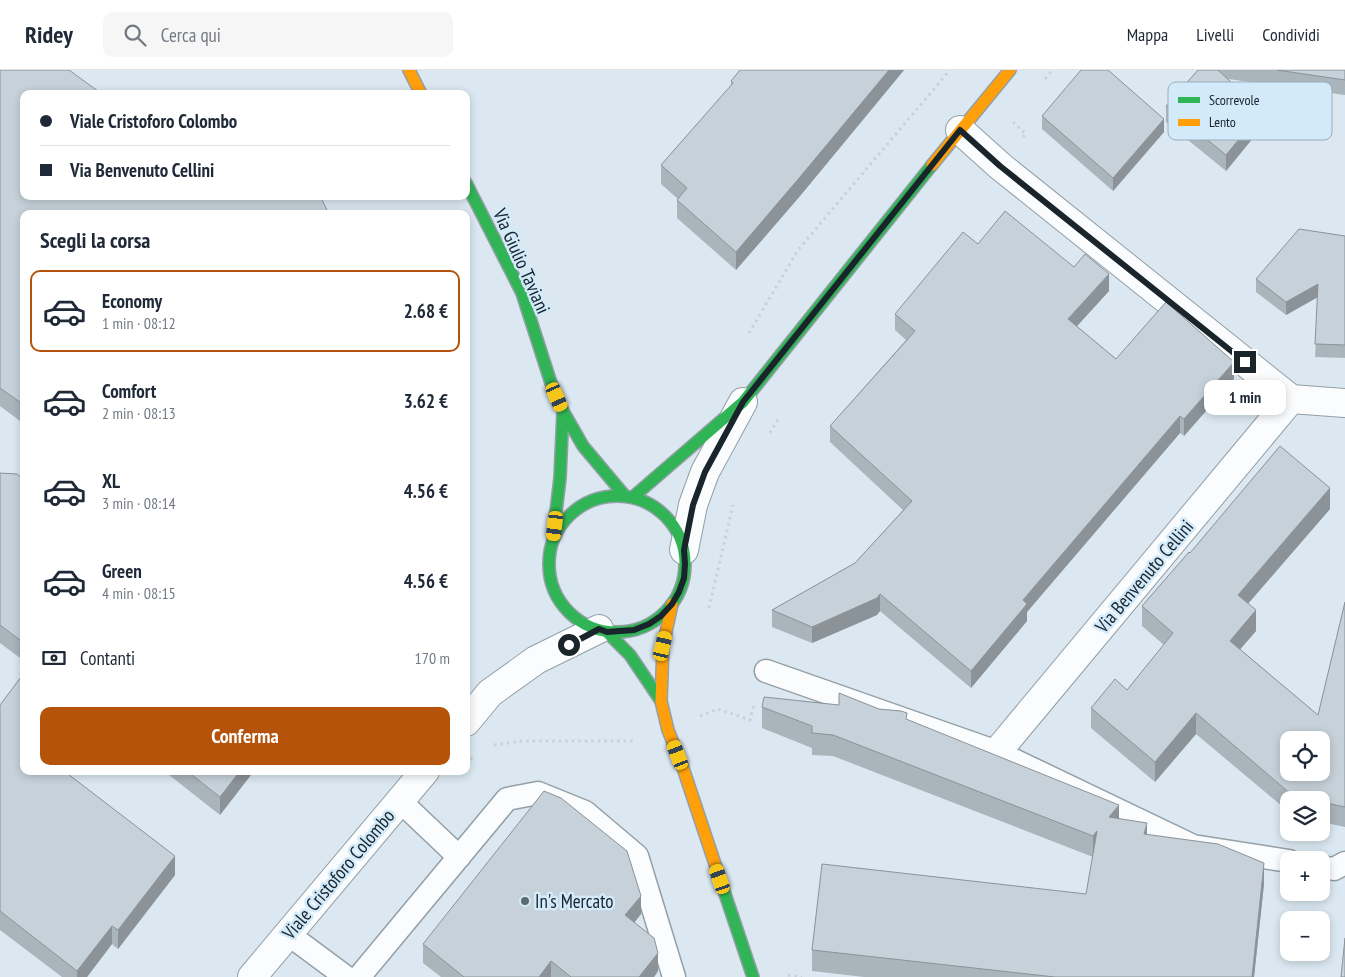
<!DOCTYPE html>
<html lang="it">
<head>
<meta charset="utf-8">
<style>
  :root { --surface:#fff; --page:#f6f6f7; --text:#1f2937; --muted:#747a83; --line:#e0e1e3; --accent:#b45309 }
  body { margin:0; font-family:"PT Sans Narrow",sans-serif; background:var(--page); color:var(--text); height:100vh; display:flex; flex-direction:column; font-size:19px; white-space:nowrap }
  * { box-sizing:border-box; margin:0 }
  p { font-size:16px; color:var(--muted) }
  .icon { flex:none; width:28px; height:28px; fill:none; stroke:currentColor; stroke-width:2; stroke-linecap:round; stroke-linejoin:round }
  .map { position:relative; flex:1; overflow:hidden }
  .drawer { position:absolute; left:20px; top:140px; width:450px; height:565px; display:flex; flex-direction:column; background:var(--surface); border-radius:10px; box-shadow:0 2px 8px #0003 }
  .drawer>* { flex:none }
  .guide { position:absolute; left:20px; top:20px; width:450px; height:110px; border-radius:10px; box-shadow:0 2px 8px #0003; display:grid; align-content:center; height:110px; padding:0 20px; background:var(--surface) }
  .buttons { position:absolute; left:1280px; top:661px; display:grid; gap:10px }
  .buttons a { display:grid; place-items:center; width:50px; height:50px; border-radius:10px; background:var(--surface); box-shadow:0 2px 8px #0003; font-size:25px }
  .end { position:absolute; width:22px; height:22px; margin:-11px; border:6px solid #19242b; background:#fff; box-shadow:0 0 0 2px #fff }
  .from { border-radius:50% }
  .bubble { position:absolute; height:35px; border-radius:10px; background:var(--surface); box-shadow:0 2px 8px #0003; font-size:16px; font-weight:600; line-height:35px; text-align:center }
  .car { position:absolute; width:15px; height:30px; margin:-15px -8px; border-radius:6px; box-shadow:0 0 4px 1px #0007; background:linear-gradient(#f5c518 24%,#345 0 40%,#f5c518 0 76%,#345 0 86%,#f5c518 0) }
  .guide b { display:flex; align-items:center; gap:18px; height:48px; font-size:19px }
  .guide b+b { border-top:1px solid var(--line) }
  .guide i { width:12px; height:12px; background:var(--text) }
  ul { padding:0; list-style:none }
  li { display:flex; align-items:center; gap:15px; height:82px; margin:0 10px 8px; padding:0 10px; border:2px solid transparent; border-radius:10px }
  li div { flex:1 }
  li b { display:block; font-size:19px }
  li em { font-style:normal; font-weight:600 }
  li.current { border-color:var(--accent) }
  li>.icon { width:45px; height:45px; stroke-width:1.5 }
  h2 { padding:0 20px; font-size:22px; line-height:60px }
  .pay { display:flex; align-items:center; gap:12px; height:55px; padding:0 20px; font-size:19px }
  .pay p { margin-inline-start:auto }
  .primary-button { display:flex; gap:10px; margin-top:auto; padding:10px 20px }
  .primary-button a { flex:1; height:58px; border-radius:10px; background:var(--accent); color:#fff; font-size:20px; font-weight:600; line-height:58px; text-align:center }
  header { display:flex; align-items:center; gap:30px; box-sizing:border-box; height:70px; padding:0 25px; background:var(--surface); border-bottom:1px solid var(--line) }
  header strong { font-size:24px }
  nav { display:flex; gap:28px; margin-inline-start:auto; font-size:18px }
  .search { width:350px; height:45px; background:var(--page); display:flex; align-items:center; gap:12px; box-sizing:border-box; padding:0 18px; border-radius:10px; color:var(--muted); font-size:19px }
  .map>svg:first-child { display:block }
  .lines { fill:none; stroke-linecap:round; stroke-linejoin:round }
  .lane-casing { stroke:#949fa6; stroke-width:25 }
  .street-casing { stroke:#949fa6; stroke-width:30 }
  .fast-casing { stroke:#949fa6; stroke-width:14 }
  .slow-casing { stroke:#949fa6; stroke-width:14 }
  .path { stroke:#cdd0d3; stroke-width:3; stroke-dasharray:2.5 4; stroke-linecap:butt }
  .lane { stroke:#fafcfd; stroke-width:22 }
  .street { stroke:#fafcfd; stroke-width:28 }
  .fast { stroke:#30b455; stroke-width:11 }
  .slow { stroke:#ff9f0a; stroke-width:11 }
  .wall { fill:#aab4bb }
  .shaded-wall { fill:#8b9298 }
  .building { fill:#c6d1d9; stroke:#8b9298; fill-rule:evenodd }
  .route { stroke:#19242b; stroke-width:6 }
  .poi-dot { fill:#5d6970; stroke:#d2eafa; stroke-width:2 }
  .labels { text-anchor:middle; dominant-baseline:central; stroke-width:5; stroke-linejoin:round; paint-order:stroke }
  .street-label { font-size:19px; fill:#19242b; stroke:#d2eafa }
  .poi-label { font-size:19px; fill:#19242b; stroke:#d2eafa; text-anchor:start }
  .key { fill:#d2eafa; stroke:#9aafbc; stroke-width:1 }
  .key-label { font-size:14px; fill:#19242b }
</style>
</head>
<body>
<header>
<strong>Ridey</strong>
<div class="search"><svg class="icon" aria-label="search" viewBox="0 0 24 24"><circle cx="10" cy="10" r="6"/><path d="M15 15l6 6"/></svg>Cerca qui</div>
<nav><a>Mappa</a><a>Livelli</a><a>Condividi</a></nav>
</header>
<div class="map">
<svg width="1345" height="907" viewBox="0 0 1345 907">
  <rect width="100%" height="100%" fill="#dbe8f1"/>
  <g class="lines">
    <defs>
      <g id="lane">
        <path d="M766 601 997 682 1193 776 1289 791"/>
        <path d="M400 731 459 787"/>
        <path d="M1321 797 1334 799 1345 793"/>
        <path d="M288 864 346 907"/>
        <path d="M359 907 507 729 538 723 585 742 637 786 674 907"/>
      </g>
      <g id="street">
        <path d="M960 60 1000 96 1291 329 1345 333"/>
        <path d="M684 480 693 435 705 402 743 332"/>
        <path d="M466 652 490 623 536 590 599 559"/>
        <path d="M997 682 1291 329"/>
        <path d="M252 907 425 701"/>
      </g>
      <g id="fast">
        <path d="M466 113 522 223 551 313 563 341 583 376 625 426"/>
        <circle cx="617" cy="494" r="68"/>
        <path d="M633 427 743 332 932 95"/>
        <path d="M553 467 560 408 563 341"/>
        <path d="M607 562 630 585 661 631"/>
        <path d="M723 818 753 907"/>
      </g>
      <g id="slow">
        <path d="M409 0 421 24"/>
        <path d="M932 95 1010 0"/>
        <path d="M672 534 663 576 661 631 668 660 683 698 723 818"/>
      </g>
    </defs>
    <!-- lane casing -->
    <use href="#lane" class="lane-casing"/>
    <!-- street casing -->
    <use href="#street" class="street-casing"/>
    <!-- fast casing -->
    <use href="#fast" class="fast-casing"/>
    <!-- slow casing -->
    <use href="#slow" class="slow-casing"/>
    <!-- path -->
    <g class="path">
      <path d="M1045 9 1052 0"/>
      <path d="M1013 52 1026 64 1023 67"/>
      <path d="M749 263 798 180 950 0"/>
      <path d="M770 363 778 349"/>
      <path d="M709 538 733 435"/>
      <path d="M700 646 718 639 750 650 755 632"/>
      <path d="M494 675 522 671H635"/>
      <path d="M466 694 473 687"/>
      <path d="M788 905 802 907"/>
    </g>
    <!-- lane -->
    <use href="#lane" class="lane"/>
    <!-- street -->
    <use href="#street" class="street"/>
    <!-- fast -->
    <use href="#fast" class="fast"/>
    <!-- slow -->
    <use href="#slow" class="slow"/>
  </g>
  <!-- wall -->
  <g class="wall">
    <path d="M0 0 24 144V354L0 336Z"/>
    <path d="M740 0H904L800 126 736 200 677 148V130L678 129 661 114V95L731 16V11Z"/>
    <path d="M1198 0H1345V25L1228 9 1262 57 1226 101 1166 52V36Z"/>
    <path d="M1042 46 1164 62 1113 121 1042 59Z"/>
    <path d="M1345 166V288L1315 287 1318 227 1286 245 1256 222V209Z"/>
    <path d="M978 174 1074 197 1109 221 1077 256 1116 289 1234 309 1184 366 1180 363 1027 542V551L971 618 880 541 877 545 812 573 772 557V540L855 493 903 440 830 372V356L906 270 895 260V244Z"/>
    <path d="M0 403 24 410V591L0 573Z"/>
    <path d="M1330 439 1248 534 1256 561 1240 579 1318 645 1345 532V757L1321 752V730H1289V742L1196 664 1155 712 1091 658V638L1127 620 1164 575 1142 556V536L1190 483Z"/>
    <path d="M0 635 24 701 175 805 118 879 112 874 87 907H62L0 860Z"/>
    <path d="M762 637 879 639 907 650 1119 748 1147 764 1264 814 1254 907H864L812 901V880L1086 824 1093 787 833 686 812 685V678L762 658Z"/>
    <path d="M164 701H254L220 745Z"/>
    <path d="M641 844 634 853 658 901 654 907H441L423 893V874Z"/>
  </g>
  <!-- shaded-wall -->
  <g class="shaded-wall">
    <path d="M889 0H904L800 126 736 200V182Z"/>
    <path d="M1262 41V57L1226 101V85Z"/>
    <path d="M1164 49V62L1113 121V108Z"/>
    <path d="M1109 204V221L1068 266V249Z"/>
    <path d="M1318 214V227L1286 245V232Z"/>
    <path d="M1234 292V309L1184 366V349Z"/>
    <path d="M1180 346V363L1027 542V551L971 618V601L1023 530Z"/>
    <path d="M1330 418V439L1238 545V525Z"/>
    <path d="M880 524V541L877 545 812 573V557Z"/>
    <path d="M1256 540V561L1230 591V571Z"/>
    <path d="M1196 643V664L1155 712V692Z"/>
    <path d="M240 701H254L220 745V727Z"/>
    <path d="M1119 735V756L1109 747Z"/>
    <path d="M1147 753V774L1144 764Z"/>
    <path d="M1097 761 1093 787V766Z"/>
    <path d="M175 786V805L118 879V860Z"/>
    <path d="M1264 793V814L1254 907H1252Z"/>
    <path d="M641 826V844L625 864V845Z"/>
    <path d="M112 856V874L87 907H77V901Z"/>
    <path d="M658 883V901L654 907H639Z"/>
    <path d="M551 891V907H539Z"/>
  </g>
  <!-- building -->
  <g class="building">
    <path d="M0 0H69L102 24H24V126H320L329 144H24V335L0 318Z"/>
    <path d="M740 0H889L800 107 736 182 677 130 687 118 661 95 733 13 731 11Z"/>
    <path d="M1081 0H1108L1164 49 1113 108 1042 46Z"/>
    <path d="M1198 0H1218L1262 41 1226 85 1166 36Z"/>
    <path d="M1277 0H1345V10Z"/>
    <path d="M1005 141 1074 197 1085 184 1109 204 1068 249 1116 289 1166 232 1234 292 1184 349 1180 346 1023 530 1027 534 971 601 880 524 877 528 812 557 772 540 855 493 912 431 830 356 915 261 895 244 963 162 978 174Z"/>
    <path d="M1299 159 1345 166V275L1315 274 1318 214 1286 232 1256 209Z"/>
    <path d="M1280 376 1330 418 1238 525 1256 540 1230 571 1318 645 1345 532V737L1321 732V730H1315L1292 725 1196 643 1155 692 1091 638 1115 609 1127 620 1173 563 1142 536 1189 482 1190 483ZM1289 670H1321V702H1289Z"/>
    <path d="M0 403 17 404 24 410V573L0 555Z"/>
    <path d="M24 603V701H64L175 786 118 860 112 856 77 901 0 841V635Z"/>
    <path d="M839 623 879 639 901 641 907 643 906 649 1119 735 1109 747 1147 753 1144 764 1218 774 1264 793 1252 907H1055L812 880 822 794 1086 824 1097 761 1093 766 833 665 812 663V656L762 637 764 627 839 635Z"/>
    <path d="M187 701H240L220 727Z"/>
    <path d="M544 721 561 728 627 781 641 826 625 845 654 868 658 883 639 907H571L551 891 539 907H464L423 874Z"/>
    <path d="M1345 868V907H1341Z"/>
  </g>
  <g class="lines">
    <!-- route -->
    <path class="route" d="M569 575 599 559 607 562 634 560 649 554 661 546 672 534 679 522 684 508 685 494 684 480 693 435 705 402 743 332 960 60 1000 96 1245 292"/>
  </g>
  <!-- markers -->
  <circle class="poi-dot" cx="525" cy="831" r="5"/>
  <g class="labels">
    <!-- street labels -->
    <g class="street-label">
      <text transform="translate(522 191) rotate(66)">Via Giulio Taviani</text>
      <text transform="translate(1144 506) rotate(-50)">Via Benvenuto Cellini</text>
      <text transform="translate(338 804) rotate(-50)">Viale Cristoforo Colombo</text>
    </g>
    <!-- poi labels -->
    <g class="poi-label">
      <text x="535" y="831">In's Mercato</text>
    </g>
  </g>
  <!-- legend -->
  <rect x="1168" y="12" width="164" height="58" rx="8" class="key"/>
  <rect x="1178" y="27" width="22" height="6" fill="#30b455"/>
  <rect x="1178" y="49" width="22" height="7" fill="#ff9f0a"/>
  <g class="key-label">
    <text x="1209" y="35">Scorrevole</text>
    <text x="1209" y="57">Lento</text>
  </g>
</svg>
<div class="buttons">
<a><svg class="icon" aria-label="locate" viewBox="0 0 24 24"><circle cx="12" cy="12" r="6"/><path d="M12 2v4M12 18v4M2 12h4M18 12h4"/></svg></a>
<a><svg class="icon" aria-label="layers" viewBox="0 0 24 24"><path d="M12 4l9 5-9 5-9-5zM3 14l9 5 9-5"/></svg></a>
<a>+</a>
<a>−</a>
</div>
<i class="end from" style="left:569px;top:575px"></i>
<i class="end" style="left:1245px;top:292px"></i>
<div class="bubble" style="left:1204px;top:310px;width:82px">1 min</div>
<i class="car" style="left:557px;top:327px;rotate:156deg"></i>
<i class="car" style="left:555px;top:456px;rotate:187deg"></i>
<i class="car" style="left:663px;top:576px;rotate:13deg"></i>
<i class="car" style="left:678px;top:685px;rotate:339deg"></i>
<i class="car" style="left:720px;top:809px;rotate:341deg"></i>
<div class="guide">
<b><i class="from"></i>Viale Cristoforo Colombo</b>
<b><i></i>Via Benvenuto Cellini</b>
</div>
<section class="drawer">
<h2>Scegli la corsa</h2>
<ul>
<li class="current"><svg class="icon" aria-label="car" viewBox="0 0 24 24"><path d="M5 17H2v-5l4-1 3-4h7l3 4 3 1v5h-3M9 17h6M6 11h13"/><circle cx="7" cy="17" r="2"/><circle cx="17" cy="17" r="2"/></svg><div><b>Economy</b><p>1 min · 08:12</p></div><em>2.68 €</em></li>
<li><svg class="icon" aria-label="car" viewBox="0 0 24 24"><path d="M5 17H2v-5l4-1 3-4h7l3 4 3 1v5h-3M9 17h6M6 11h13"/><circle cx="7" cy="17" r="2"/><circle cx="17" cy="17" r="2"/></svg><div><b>Comfort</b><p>2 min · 08:13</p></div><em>3.62 €</em></li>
<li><svg class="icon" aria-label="car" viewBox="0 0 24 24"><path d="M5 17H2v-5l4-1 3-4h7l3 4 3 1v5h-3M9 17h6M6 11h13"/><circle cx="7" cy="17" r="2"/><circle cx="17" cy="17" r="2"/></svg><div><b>XL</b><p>3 min · 08:14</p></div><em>4.56 €</em></li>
<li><svg class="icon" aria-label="car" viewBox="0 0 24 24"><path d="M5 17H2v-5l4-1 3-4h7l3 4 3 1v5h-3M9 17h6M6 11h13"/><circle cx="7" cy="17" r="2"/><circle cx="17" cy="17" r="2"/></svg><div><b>Green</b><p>4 min · 08:15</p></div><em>4.56 €</em></li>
</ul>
<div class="pay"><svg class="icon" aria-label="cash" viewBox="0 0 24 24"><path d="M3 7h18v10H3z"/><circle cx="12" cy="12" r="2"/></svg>Contanti<p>170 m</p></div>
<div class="primary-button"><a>Conferma</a></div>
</section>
</div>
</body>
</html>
